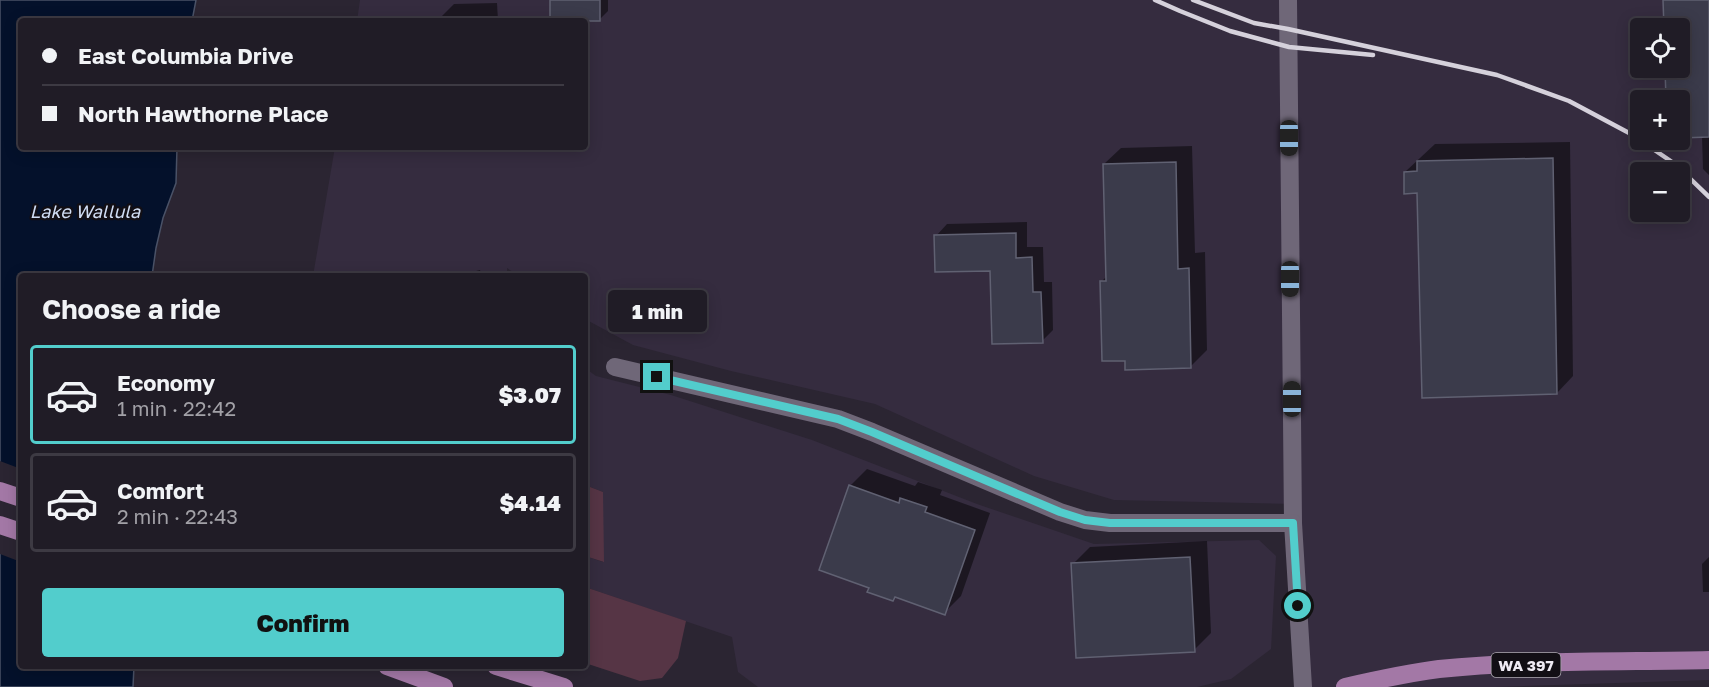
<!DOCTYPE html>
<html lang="en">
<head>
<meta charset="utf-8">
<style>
  :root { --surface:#201c26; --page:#28252e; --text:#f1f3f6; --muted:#a2a1a7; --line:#3d3a43; --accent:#52cdcc }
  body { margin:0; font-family:"Golos Text",sans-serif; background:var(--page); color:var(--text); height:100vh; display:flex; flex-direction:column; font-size:22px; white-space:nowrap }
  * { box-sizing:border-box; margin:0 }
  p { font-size:20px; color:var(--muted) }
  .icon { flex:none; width:33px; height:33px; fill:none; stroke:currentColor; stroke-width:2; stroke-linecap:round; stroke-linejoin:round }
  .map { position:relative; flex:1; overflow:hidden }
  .details { position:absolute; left:18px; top:273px; width:570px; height:396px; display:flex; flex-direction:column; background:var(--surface); border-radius:6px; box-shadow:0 3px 15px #0003,0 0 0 2px var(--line) }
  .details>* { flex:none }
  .hud { position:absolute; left:18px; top:18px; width:570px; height:132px; border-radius:6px; box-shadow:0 3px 15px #0003,0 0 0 2px var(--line); display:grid; align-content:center; height:132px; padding:0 24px; background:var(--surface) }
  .tools { position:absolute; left:1630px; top:18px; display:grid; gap:12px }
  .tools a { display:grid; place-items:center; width:60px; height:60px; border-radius:6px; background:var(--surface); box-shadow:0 3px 15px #0003,0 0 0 2px var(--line); font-size:30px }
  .end { position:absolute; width:27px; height:27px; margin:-14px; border:8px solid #52cdcc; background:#111; box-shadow:0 0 0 3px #111 }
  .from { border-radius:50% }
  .bubble { position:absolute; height:42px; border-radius:6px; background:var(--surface); box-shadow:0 3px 15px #0003,0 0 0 2px var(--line); font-size:20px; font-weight:800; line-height:42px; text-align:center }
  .car { position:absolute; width:18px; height:36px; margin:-18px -9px; border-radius:8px; box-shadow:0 0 4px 2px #0007; background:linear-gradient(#222 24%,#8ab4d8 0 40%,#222 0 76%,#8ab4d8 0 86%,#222 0) }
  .hud b { display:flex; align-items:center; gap:21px; height:57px; font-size:22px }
  .hud b+b { border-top:2px solid var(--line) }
  .hud i { width:15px; height:15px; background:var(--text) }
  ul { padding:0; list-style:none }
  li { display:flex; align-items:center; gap:18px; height:99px; margin:0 12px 9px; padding:0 12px; border:3px solid var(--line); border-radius:6px }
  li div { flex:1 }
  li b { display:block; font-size:22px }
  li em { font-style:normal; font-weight:800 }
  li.active { border-color:var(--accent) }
  li>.icon { width:54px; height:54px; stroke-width:1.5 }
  h2 { padding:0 24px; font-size:27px; line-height:72px }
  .primary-button { display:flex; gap:12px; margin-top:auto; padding:12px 24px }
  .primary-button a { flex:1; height:69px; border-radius:6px; background:var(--accent); color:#111; font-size:24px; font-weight:800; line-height:69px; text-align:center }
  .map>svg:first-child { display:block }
  .built { fill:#352c3f; fill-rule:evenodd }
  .green { fill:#563545 }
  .water { fill:#04112b; stroke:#4a5267; stroke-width:1.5 }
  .pier { fill:#2b2532 }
  .shadow { fill:#0007 }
  .building { fill:#3b3b4b; stroke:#606172; stroke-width:1.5 }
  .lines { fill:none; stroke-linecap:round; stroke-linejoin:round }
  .minor { stroke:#6f6778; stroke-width:18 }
  .primary { stroke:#a378a6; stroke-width:18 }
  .rail { stroke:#d5d1db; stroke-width:4.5 }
  .route { stroke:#52cdcc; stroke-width:8 }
  .labels { text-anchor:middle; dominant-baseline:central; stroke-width:4.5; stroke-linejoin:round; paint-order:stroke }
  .shield { fill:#120f15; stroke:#ada9b1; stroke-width:1.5 }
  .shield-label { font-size:15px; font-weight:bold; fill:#efebf4 }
  .water-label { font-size:18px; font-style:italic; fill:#d0ddf4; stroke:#120f15 }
</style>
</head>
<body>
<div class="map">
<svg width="1709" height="687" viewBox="0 0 1709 687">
  <rect width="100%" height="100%" fill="#2b2532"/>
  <!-- built -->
  <g class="built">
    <path d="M360 0H1709V680L1496 687H1304L1294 504 1114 500 1034 476 875 404 731 371 633 345 585 319V276H519L507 268V276H313L335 147H585V21H357ZM1641 28H1680V68H1641ZM1641 100H1680V140H1641ZM1641 172H1680V212H1641Z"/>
    <path d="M585 368 596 376 671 395 812 440 977 504 1094 544 1259 540 1276 556 1271 649 1231 679 1197 687H758L738 672 732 637 585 587V556L603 562V492L585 485Z"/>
  </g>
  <!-- green -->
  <g class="green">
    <path d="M585 485 603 492 604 562 585 556Z"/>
    <path d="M585 587 686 621 678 658 662 678 640 681 585 663Z"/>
  </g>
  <!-- water -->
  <path class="water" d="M0 0H196L192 21H21V147H177L176 183 163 218 156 248 152 276H21V666H134L133 687H0Z"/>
  <!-- pier -->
  <path class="pier" d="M0 461 21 469V562L0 554Z"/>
  <!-- shadow -->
  <g class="shadow">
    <path d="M551 0H608V11L599 20Z"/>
    <path d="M1665 0H1709V175L1703 169 1702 136 1680 137V100H1667L1666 68H1680V28H1665Z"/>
    <path d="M497 3 498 21H441V17L454 4Z"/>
    <path d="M1570 142 1573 376 1557 393 1405 172 1435 144Z"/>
    <path d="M1192 146 1195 253 1205 252 1207 350 1190 367 1126 359 1101 282 1107 276 1104 164 1121 148Z"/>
    <path d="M1027 222V247H1043L1044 282H1052L1053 330 1042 341 991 269 936 236 947 224Z"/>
    <path d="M480 270 482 276H457Z"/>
    <path d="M867 469 915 486 918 482 942 490 940 495 990 513 961 596 944 613 896 596 893 600 850 486Z"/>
    <path d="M1207 541 1211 633 1194 650 1073 564 1090 547Z"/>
    <path d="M1709 557V592H1703L1702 564Z"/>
  </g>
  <!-- building -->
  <g class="building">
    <rect x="550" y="0" width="50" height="21"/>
    <path d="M1663 0H1709V137L1680 138V100H1666L1665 68H1680V28H1664Z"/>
    <path d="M1553 158 1557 394 1422 398 1417 193 1404 194V172L1417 171V161Z"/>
    <path d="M1176 162 1178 269 1189 268 1191 368 1125 370V361H1102L1100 281H1106L1103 164Z"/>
    <path d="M1016 233V258L1032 257 1033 292H1041L1043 343 992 344 990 271 935 272 934 235Z"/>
    <path d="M849 485 899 503 900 498 927 507 925 512 975 530 945 615 895 597 893 601 867 592 869 588 819 570Z"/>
    <path d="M1190 557 1195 652 1076 658 1071 563Z"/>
  </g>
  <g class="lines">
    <!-- minor -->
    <g class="minor">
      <path d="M1288 0 1293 523 1303 687"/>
      <path d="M615 367 838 419 872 432 1060 512 1085 520 1110 523H1293"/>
    </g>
    <!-- primary -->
    <g class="primary">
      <path d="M0 491 21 498"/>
      <path d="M0 525 21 532"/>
      <path d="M387 666 444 687"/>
      <path d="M496 666 564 687"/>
      <path d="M1345 687C1376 680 1407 673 1439 669 1528 660 1620 662 1709 660"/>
    </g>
    <!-- rail -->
    <g class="rail">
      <path d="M1155 0 1180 11 1230 31 1289 47 1373 55"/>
      <path d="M1193 0 1254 23 1288 29 1497 75 1569 101 1631 134 1675 164 1709 197"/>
    </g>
  </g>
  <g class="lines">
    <!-- route -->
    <path class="route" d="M657 377 838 419 872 432 1060 512 1085 520 1110 523H1293L1298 606"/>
  </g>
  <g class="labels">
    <!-- shield labels -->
    <rect class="shield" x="1491.5" y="653" width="69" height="24" rx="4.5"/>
    <g class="shield-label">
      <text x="1526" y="665">WA 397</text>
    </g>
    <!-- water labels -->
    <g class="water-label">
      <text x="85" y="211">Lake Wallula</text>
    </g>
  </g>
</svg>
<div class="tools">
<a><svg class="icon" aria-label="locate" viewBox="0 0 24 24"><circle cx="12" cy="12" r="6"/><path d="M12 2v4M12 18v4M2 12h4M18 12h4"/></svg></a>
<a>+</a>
<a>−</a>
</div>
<i class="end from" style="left:1298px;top:606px"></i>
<i class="end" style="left:657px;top:377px"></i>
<div class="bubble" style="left:608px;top:290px;width:99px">1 min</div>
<i class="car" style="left:1289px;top:138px;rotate:180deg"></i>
<i class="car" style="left:1290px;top:279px;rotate:180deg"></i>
<i class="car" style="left:1292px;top:399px;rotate:0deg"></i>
<div class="hud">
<b><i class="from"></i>East Columbia Drive</b>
<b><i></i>North Hawthorne Place</b>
</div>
<section class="details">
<h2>Choose a ride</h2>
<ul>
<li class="active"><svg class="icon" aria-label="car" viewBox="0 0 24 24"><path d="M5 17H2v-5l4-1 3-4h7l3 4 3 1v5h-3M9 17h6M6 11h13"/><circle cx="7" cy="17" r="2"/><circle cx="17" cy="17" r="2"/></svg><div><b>Economy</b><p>1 min · 22:42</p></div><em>$3.07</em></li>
<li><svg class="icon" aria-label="car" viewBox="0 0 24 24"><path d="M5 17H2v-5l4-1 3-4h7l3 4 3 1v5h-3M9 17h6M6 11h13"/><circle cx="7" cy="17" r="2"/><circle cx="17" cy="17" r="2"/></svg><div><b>Comfort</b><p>2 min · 22:43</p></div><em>$4.14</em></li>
</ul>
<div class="primary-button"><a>Confirm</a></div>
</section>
</div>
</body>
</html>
